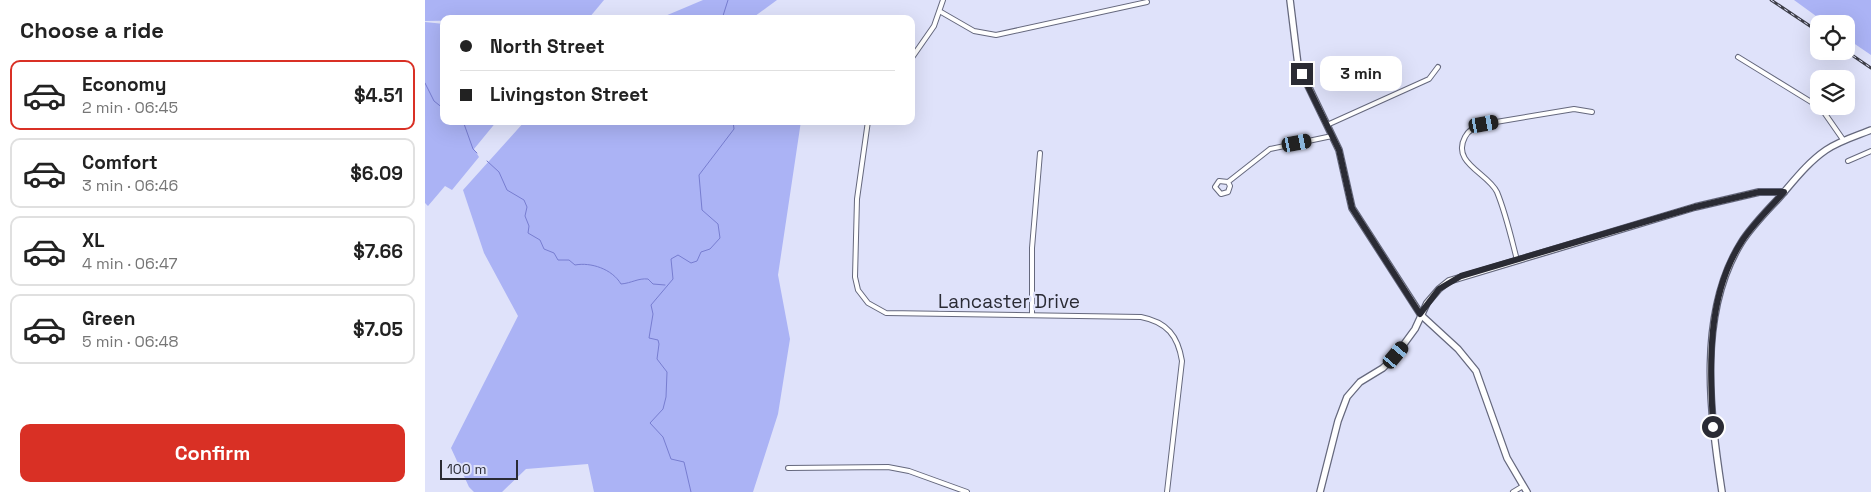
<!DOCTYPE html>
<html lang="en">
<head>
<meta charset="utf-8">
<style>
  :root { --surface:#fff; --page:#f6f6f6; --text:#222; --muted:#767676; --line:#e0e0e0; --accent:#d93025 }
  body { margin:0; font-family:"Space Grotesk",sans-serif; background:var(--page); color:var(--text); height:100vh; display:flex; flex-direction:column; font-size:19px; white-space:nowrap }
  * { box-sizing:border-box; margin:0 }
  p { font-size:16px; color:var(--muted) }
  .icon { flex:none; width:28px; height:28px; fill:none; stroke:currentColor; stroke-width:2; stroke-linecap:round; stroke-linejoin:round }
  .map { position:relative; flex:1; overflow:hidden }
  .drawer { display:flex; flex-direction:column; background:var(--surface); width:425px }
  .drawer>* { flex:none }
  .banner { position:absolute; left:15px; top:15px; width:475px; height:110px; border-radius:10px; box-shadow:0 5px 20px #0002; display:grid; align-content:center; height:110px; padding:0 20px; background:var(--surface) }
  .controls { position:absolute; left:1385px; top:15px; display:grid; gap:10px }
  .controls a { display:grid; place-items:center; width:45px; height:45px; border-radius:10px; background:var(--surface); box-shadow:0 5px 20px #0002; font-size:25px }
  .scale { position:absolute; left:15px; bottom:12px; width:78px; box-sizing:border-box; padding-left:5px; border:2px solid #2a2b34; border-top:0; font-size:14px; line-height:18px; white-space:nowrap; color:#2a2b34; -webkit-text-stroke:4px #dfe2fa; paint-order:stroke }
  .end { position:absolute; width:22px; height:22px; margin:-11px; border:6px solid #2a2b34; background:#fff; box-shadow:0 0 0 2px #fff }
  .from { border-radius:50% }
  .bubble { position:absolute; height:35px; border-radius:10px; background:var(--surface); box-shadow:0 5px 20px #0002; font-size:16px; font-weight:700; line-height:35px; text-align:center }
  .car { position:absolute; width:15px; height:30px; margin:-15px -8px; border-radius:6px; box-shadow:0 0 4px 1px #0007; background:linear-gradient(#222 24%,#8ab4d8 0 40%,#222 0 76%,#8ab4d8 0 86%,#222 0) }
  .banner b { display:flex; align-items:center; gap:18px; height:48px; font-size:19px }
  .banner b+b { border-top:1px solid var(--line) }
  .banner i { width:12px; height:12px; background:var(--text) }
  ul { padding:0; list-style:none }
  li { display:flex; align-items:center; gap:15px; height:70px; margin:0 10px 8px; padding:0 10px; border:2px solid var(--line); border-radius:10px }
  li div { flex:1 }
  li b { display:block; font-size:19px }
  li em { font-style:normal; font-weight:700 }
  li.active { border-color:var(--accent) }
  li>.icon { width:45px; height:45px; stroke-width:1.5 }
  h2 { padding:0 20px; font-size:22px; line-height:60px }
  .action { display:flex; gap:10px; margin-top:auto; padding:10px 20px }
  .action a { flex:1; height:58px; border-radius:10px; background:var(--accent); color:#fff; font-size:20px; font-weight:700; line-height:58px; text-align:center }
  main { display:flex; flex:1; min-height:0 }
  .map>svg:first-child { display:block }
  .green { fill:#abb3f5 }
  .lines { fill:none; stroke-linecap:round; stroke-linejoin:round }
  .stream { stroke:#777dd0; stroke-width:1 }
  .street-casing { stroke:#65687d; stroke-width:6 }
  .secondary-casing { stroke:#65687d; stroke-width:8 }
  .street { stroke:#fff; stroke-width:4 }
  .secondary { stroke:#fff; stroke-width:5.5 }
  .rail-casing { stroke:#3d3e48; stroke-width:3 }
  .rail { stroke:#dfe2fa; stroke-width:1; stroke-dasharray:4; stroke-linecap:butt }
  .route { stroke:#2a2b34; stroke-width:6 }
  .labels { text-anchor:middle; dominant-baseline:central; stroke-width:5; stroke-linejoin:round; paint-order:stroke }
  .street-label { font-size:19px; fill:#2a2b34; stroke:#dfe2fa }
</style>
</head>
<body>
<main>
<section class="drawer">
<h2>Choose a ride</h2>
<ul>
<li class="active"><svg class="icon" aria-label="car" viewBox="0 0 24 24"><path d="M5 17H2v-5l4-1 3-4h7l3 4 3 1v5h-3M9 17h6M6 11h13"/><circle cx="7" cy="17" r="2"/><circle cx="17" cy="17" r="2"/></svg><div><b>Economy</b><p>2 min · 06:45</p></div><em>$4.51</em></li>
<li><svg class="icon" aria-label="car" viewBox="0 0 24 24"><path d="M5 17H2v-5l4-1 3-4h7l3 4 3 1v5h-3M9 17h6M6 11h13"/><circle cx="7" cy="17" r="2"/><circle cx="17" cy="17" r="2"/></svg><div><b>Comfort</b><p>3 min · 06:46</p></div><em>$6.09</em></li>
<li><svg class="icon" aria-label="car" viewBox="0 0 24 24"><path d="M5 17H2v-5l4-1 3-4h7l3 4 3 1v5h-3M9 17h6M6 11h13"/><circle cx="7" cy="17" r="2"/><circle cx="17" cy="17" r="2"/></svg><div><b>XL</b><p>4 min · 06:47</p></div><em>$7.66</em></li>
<li><svg class="icon" aria-label="car" viewBox="0 0 24 24"><path d="M5 17H2v-5l4-1 3-4h7l3 4 3 1v5h-3M9 17h6M6 11h13"/><circle cx="7" cy="17" r="2"/><circle cx="17" cy="17" r="2"/></svg><div><b>Green</b><p>5 min · 06:48</p></div><em>$7.05</em></li>
</ul>
<div class="action"><a>Confirm</a></div>
</section>
<div class="map">
<svg width="1446" height="492" viewBox="0 0 1446 492">
  <rect width="100%" height="100%" fill="#dfe2fa"/>
  <!-- green -->
  <g class="green">
    <path d="M0 0H179L164 18 0 21Z"/>
    <path d="M278 0H352L326 19H233Z"/>
    <path d="M1369 0H1446V55L1421 38V24H1402Z"/>
    <path d="M0 22 19 24V121H72L49 149 54 157 27 190 20 186 3 206 0 203Z"/>
    <path d="M100 121H376L353 275 365 339 353 414 328 492H169L163 464 101 469 77 492H49L44 487 26 448 93 316 59 253 38 190Z"/>
  </g>
  <g class="lines">
    <!-- stream -->
    <g class="stream">
      <path d="M297 19 303 0"/>
      <path d="M0 83 9 101 19 109"/>
      <path d="M38 121 48 149 52 153"/>
      <path d="M62 161 74 172 82 190 99 200 102 207 100 216 104 226 103 233 115 240 119 249 129 253 133 260H144L150 265C166 262 187 269 196 284 207 283 213 278 223 279L228 284 240 285"/>
      <path d="M266 492 259 462 246 459 238 437 225 423 238 409 241 397 242 372 232 359 234 344 233 340 224 338 228 314 226 305 248 279 246 259 253 255 266 263 272 261 276 252 285 249 295 238 293 224 277 210 274 175 309 129 308 121"/>
    </g>
    <defs>
      <g id="street">
        <path d="M516 12 549 31 571 35 722 2"/>
        <path d="M1313 57 1396 108 1419 141"/>
        <path d="M486 59 509 26 518 0"/>
        <path d="M443 121 432 199 430 277 433 290 443 303 461 313 716 317C742 322 753 336 757 361L742 492"/>
        <path d="M902 125 1004 79 1013 67"/>
        <path d="M1423 161 1446 151"/>
        <path d="M803 182 805 186 803 192 796 194 790 187 794 181 803 182 845 149 907 136"/>
        <path d="M1092 260C1086 237 1081 214 1072 192 1063 173 1026 163 1040 137 1044 129 1051 126 1059 124L1149 109 1167 112"/>
        <path d="M607 315V248L615 153"/>
        <path d="M363 468 463 467 484 471 542 492"/>
        <path d="M1088 492 1098 486"/>
      </g>
      <g id="secondary">
        <path d="M865 0 873 65 914 150 927 208 996 315 1033 349 1051 371 1082 458 1102 492"/>
        <path d="M895 492 913 421 922 397 935 382 958 368 971 355 990 329 1002 303 1014 289 1024 281 1270 207 1334 192H1359"/>
        <path d="M1297 492C1285 413 1272 314 1316 243 1326 227 1340 213 1353 199 1368 182 1382 163 1401 150 1414 141 1431 136 1446 130"/>
      </g>
    </defs>
    <!-- street casing -->
    <use href="#street" class="street-casing"/>
    <!-- secondary casing -->
    <use href="#secondary" class="secondary-casing"/>
    <!-- street -->
    <use href="#street" class="street"/>
    <!-- secondary -->
    <use href="#secondary" class="secondary"/>
    <defs>
      <g id="rail">
        <path d="M1346 0 1394 32"/>
        <path d="M1421 51 1446 68"/>
      </g>
    </defs>
    <!-- rail casing -->
    <use href="#rail" class="rail-casing"/>
    <!-- rail -->
    <use href="#rail" class="rail"/>
  </g>
  <g class="lines">
    <!-- route -->
    <path class="route" d="M877 74 914 150 927 208 995 314 1014 289 1036 276 1270 207 1334 192H1359C1345 208 1329 223 1317 241 1281 296 1285 365 1288 427"/>
  </g>
  <g class="labels">
    <!-- street labels -->
    <g class="street-label">
      <text x="584" y="301">Lancaster Drive</text>
    </g>
  </g>
</svg>
<div class="controls">
<a><svg class="icon" aria-label="locate" viewBox="0 0 24 24"><circle cx="12" cy="12" r="6"/><path d="M12 2v4M12 18v4M2 12h4M18 12h4"/></svg></a>
<a><svg class="icon" aria-label="layers" viewBox="0 0 24 24"><path d="M12 4l9 5-9 5-9-5zM3 14l9 5 9-5"/></svg></a>
</div>
<div class="scale">100 m</div>
<i class="end from" style="left:1288px;top:427px"></i>
<i class="end" style="left:877px;top:74px"></i>
<div class="bubble" style="left:895px;top:56px;width:82px">3 min</div>
<i class="car" style="left:1059px;top:124px;rotate:80deg"></i>
<i class="car" style="left:872px;top:143px;rotate:79deg"></i>
<i class="car" style="left:971px;top:355px;rotate:40deg"></i>
<div class="banner">
<b><i class="from"></i>North Street</b>
<b><i></i>Livingston Street</b>
</div>
</div>
</main>
</body>
</html>
